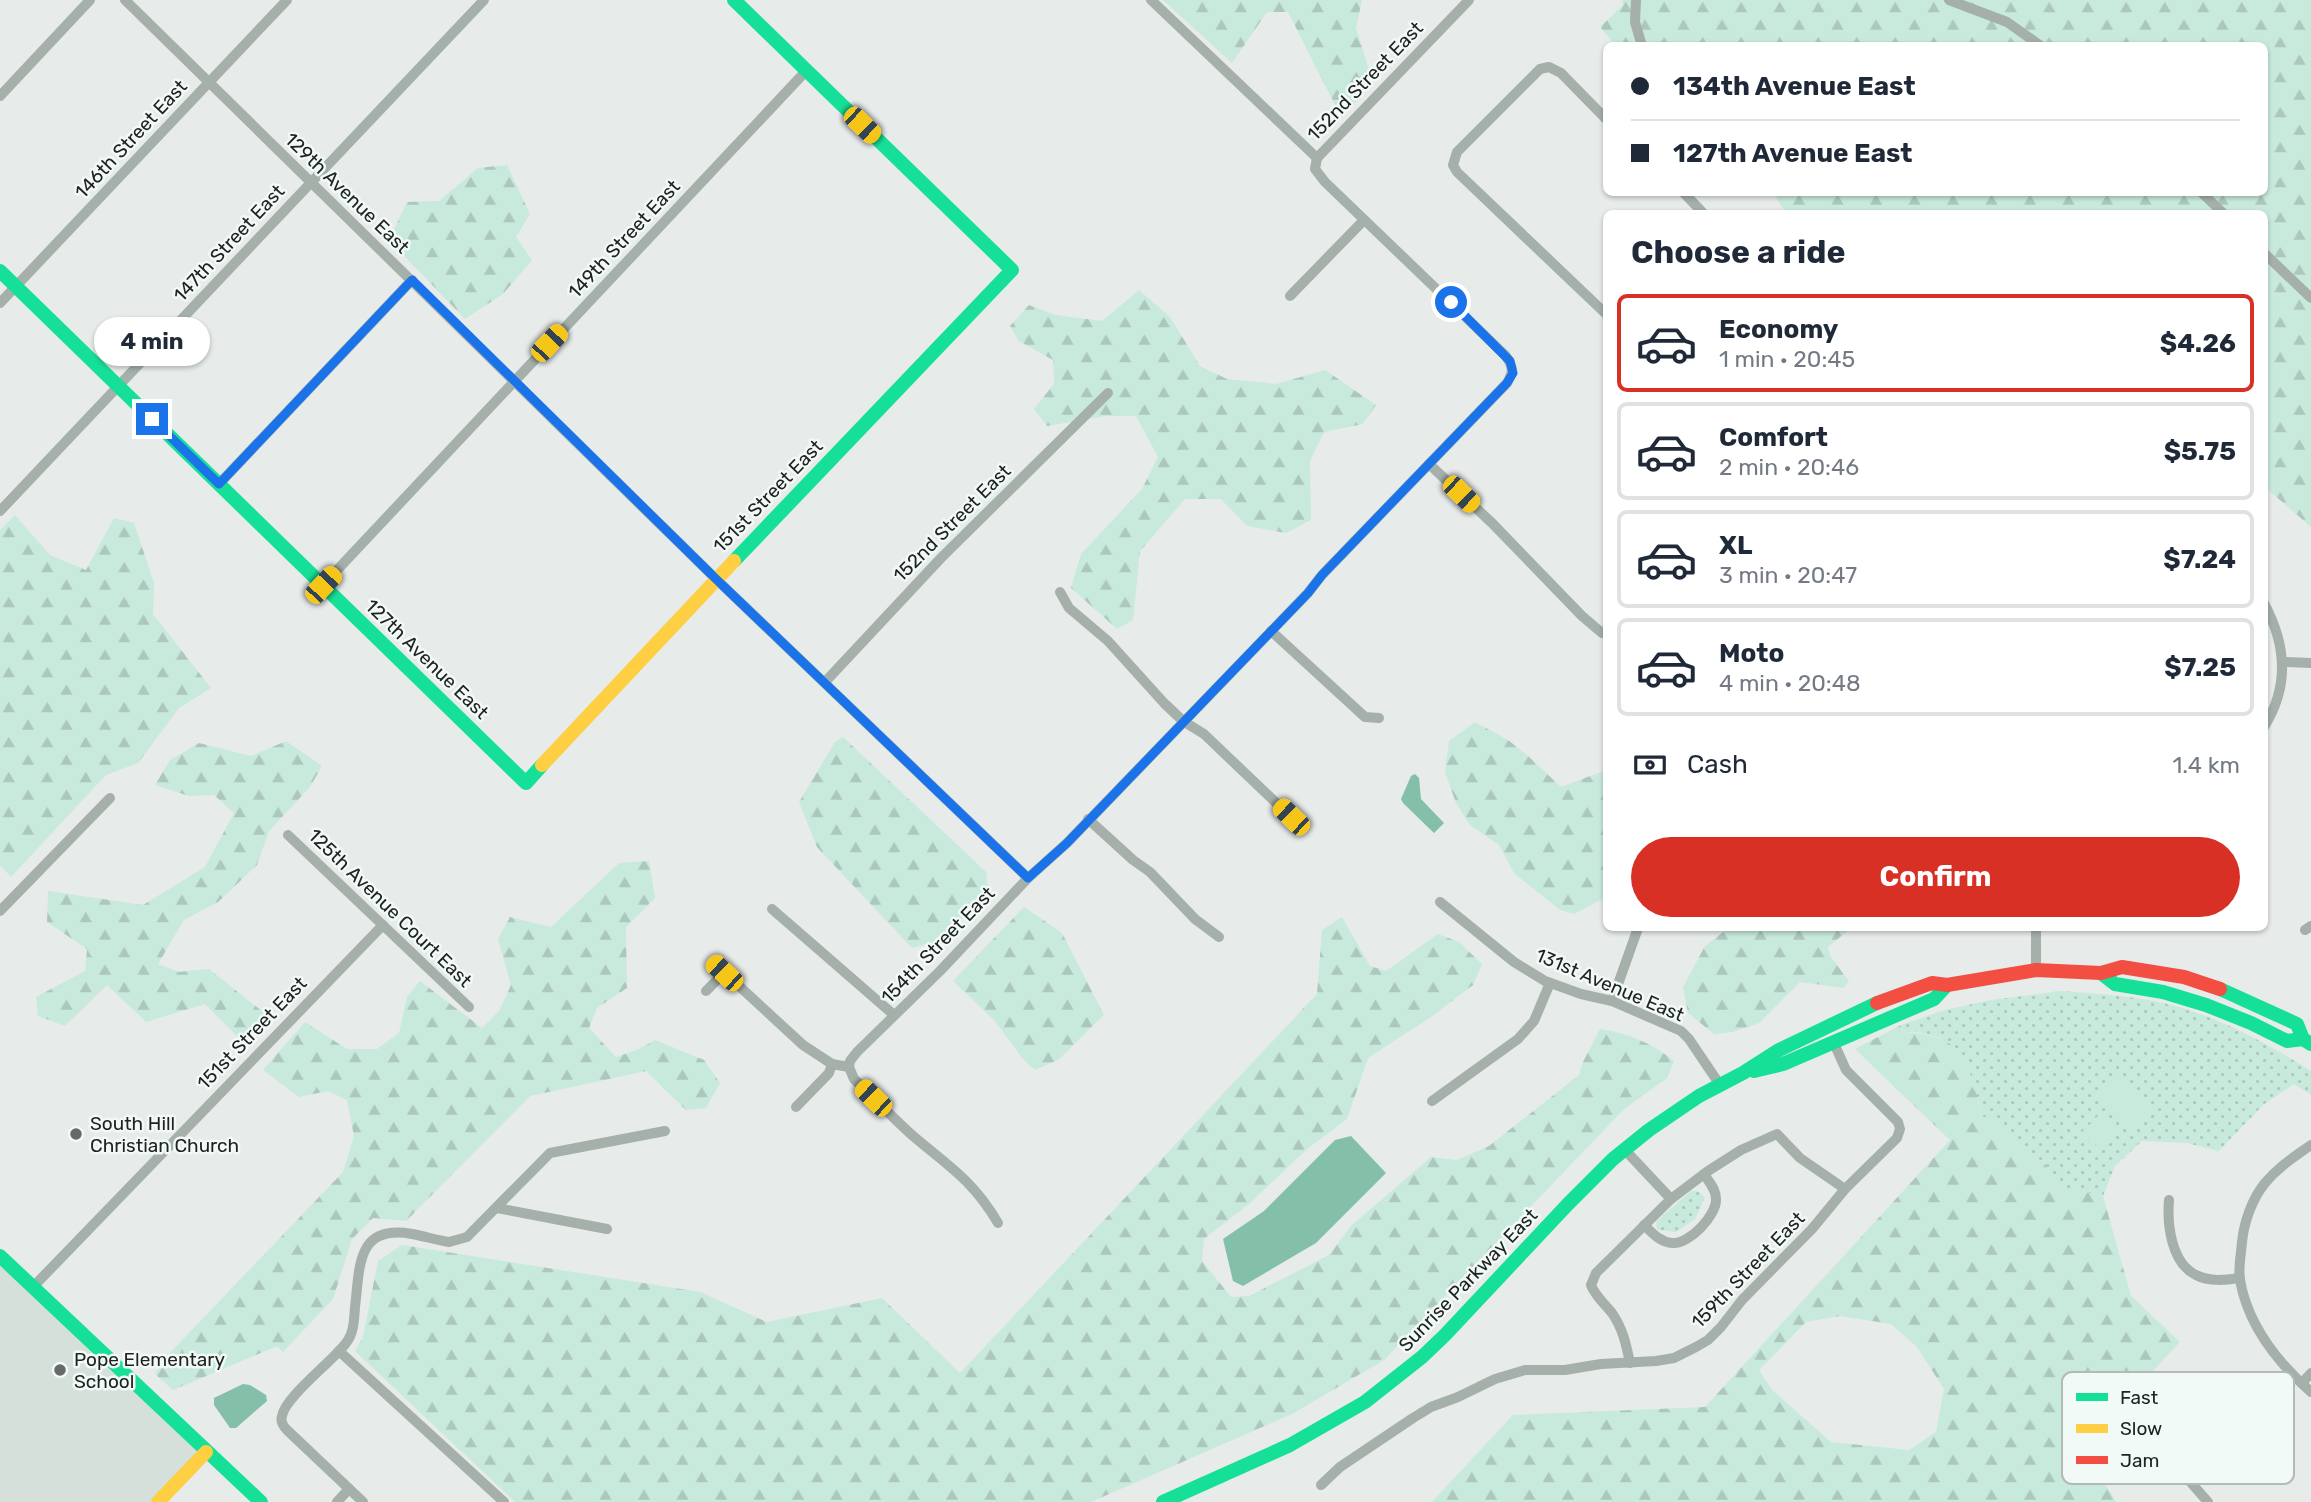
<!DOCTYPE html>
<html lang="en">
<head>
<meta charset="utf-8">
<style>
  :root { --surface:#fff; --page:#f6f6f7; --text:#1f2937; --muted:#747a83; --line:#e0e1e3; --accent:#d93025 }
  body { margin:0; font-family:Rubik,sans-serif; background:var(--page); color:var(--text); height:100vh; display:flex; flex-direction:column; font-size:26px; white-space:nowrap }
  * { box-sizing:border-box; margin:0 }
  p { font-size:23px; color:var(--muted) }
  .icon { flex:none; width:38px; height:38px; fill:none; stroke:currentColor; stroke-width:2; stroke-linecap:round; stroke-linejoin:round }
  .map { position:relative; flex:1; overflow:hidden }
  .panel { position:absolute; left:1603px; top:210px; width:665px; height:721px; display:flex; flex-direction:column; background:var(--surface); border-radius:10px; box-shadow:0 2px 5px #0004 }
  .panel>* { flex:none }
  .hud { position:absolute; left:1603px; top:42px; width:665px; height:154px; border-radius:10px; box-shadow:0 2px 5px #0004; display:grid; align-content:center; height:154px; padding:0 28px; background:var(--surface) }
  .end { position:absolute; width:32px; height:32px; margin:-16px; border:9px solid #1a73e8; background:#fff; box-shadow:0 0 0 4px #fff }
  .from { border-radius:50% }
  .bubble { position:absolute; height:49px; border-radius:24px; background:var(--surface); box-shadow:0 2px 5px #0004; font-size:23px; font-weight:700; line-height:49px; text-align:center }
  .car { position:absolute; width:21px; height:42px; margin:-21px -10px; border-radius:9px; box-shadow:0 0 5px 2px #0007; background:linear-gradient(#f5c518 24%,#345 0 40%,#f5c518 0 76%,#345 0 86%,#f5c518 0) }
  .hud b { display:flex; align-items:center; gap:24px; height:66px; font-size:26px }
  .hud b+b { border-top:2px solid var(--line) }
  .hud i { width:18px; height:18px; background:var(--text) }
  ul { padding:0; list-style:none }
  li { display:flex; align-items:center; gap:21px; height:98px; margin:0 14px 10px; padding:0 14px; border:4px solid var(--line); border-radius:10px }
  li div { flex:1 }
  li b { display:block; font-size:26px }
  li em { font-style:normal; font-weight:700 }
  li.selected { border-color:var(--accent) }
  li>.icon { width:63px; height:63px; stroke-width:1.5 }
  h2 { padding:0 28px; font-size:32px; line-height:84px }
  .pay { display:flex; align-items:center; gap:18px; height:77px; padding:0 28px; font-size:26px }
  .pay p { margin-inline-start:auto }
  .cta { display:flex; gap:14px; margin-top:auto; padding:14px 28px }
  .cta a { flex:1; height:80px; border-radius:42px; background:var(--accent); color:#fff; font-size:28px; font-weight:700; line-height:80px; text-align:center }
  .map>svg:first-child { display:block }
  .built { fill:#d5e0db }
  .grass { fill:url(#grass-dots) }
  .forest { fill:url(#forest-firs); fill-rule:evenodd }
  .pitch { fill:#c8eadc }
  .water { fill:#84c0a9 }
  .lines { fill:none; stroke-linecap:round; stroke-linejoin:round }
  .street { stroke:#a5b0ab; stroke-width:10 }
  .fast { stroke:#16e098; stroke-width:14 }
  .slow { stroke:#ffcf43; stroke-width:14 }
  .jam { stroke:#f24e42; stroke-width:14 }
  .route { stroke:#1a73e8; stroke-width:9 }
  .poi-dot { fill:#666967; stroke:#f2faf7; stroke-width:2.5 }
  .labels { text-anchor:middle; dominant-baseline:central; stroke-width:5; stroke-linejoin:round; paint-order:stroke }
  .street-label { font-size:19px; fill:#202321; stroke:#f2faf7 }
  .poi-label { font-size:19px; fill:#202321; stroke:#f2faf7; text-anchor:start }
  .key { fill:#f2faf7; stroke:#b3bab7; stroke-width:2 }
  .key-label { font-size:19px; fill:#202321 }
</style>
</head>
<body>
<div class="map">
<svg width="2311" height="1502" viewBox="0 0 2311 1502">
  <defs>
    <pattern id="grass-dots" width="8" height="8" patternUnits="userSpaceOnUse" patternTransform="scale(1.75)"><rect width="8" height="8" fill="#c8eadc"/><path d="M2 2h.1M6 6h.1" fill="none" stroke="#acc8bc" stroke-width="1.8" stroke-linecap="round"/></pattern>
    <pattern id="forest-firs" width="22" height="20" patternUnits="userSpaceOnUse" patternTransform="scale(1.75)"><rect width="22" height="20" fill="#c8eadc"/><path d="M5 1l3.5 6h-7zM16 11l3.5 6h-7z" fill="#acc8bc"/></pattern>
  </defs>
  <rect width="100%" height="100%" fill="#e7ebe9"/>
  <!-- built -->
  <path class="built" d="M0 1256 206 1452 158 1502H0Z"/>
  <!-- grass -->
  <g class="grass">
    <path d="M2061 991C2100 994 2141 996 2179 1007 2226 1021 2270 1045 2311 1071V1095L2294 1084 2263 1105 2219 1151 2187 1143 2142 1141 2115 1166 2103 1196 2063 1187 2053 1179 2045 1163 2029 1154 1990 1118 1980 1117 1979 1102 1966 1066 1941 1038 1913 1031 1904 1035 1901 1025 1945 1010 1991 1000Z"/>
    <path d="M1691 1191H1698L1705 1197 1695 1219 1676 1232 1659 1230 1656 1227 1657 1221Z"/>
  </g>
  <!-- forest -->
  <g class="forest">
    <path d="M1163 0H1362L1356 28 1371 77 1361 99 1339 113 1288 12H1267L1232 63Z"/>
    <path d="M1622 0H2311V527L2265 487 2264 214H1787L1773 193 2264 192V46H1616L1600 27 1623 5Z"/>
    <path d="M507 165 530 214 516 237 532 260 503 294 465 319 389 240 407 202 439 201 478 168Z"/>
    <path d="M1139 290 1170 317 1200 366 1227 379 1276 384 1325 370 1376 405 1363 424 1324 432 1310 461 1311 520 1286 533 1247 526 1221 499H1185L1140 551 1133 620 1117 629 1071 588 1081 554 1142 489 1158 457 1136 416H1106L1047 426 1034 409 1054 384 1053 360 1019 341 1010 326 1029 305 1056 315 1102 321Z"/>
    <path d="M15 515 50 555 86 570 114 518 134 523 154 583 153 614 211 688 179 708 138 763 106 775 11 877 0 865V530Z"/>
    <path d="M1475 722 1508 740 1527 755 1561 787 1606 770V897L1574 914 1560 910 1514 873 1499 845 1470 825 1456 803 1445 772 1449 741Z"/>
    <path d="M843 737 986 872 988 893 939 941 912 948 817 847 799 802 835 742Z"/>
    <path d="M286 741 322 766 310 787 269 831 257 865 218 902 184 920 158 964 179 972 209 969 273 1020 248 1047 205 1004 146 1022 107 985 65 1026 38 1016 36 997 85 971 87 949 47 922 48 891 143 905 205 867 234 813 214 795 189 796 155 785 170 760 199 743 251 756Z"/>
    <path d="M649 861 655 898 626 927 627 988 597 1008 589 1028 616 1057 637 1050 655 1040 704 1060 720 1083 706 1108 686 1110 646 1071 530 1096 406 1221 373 1218 352 1239 333 1299 283 1352 277 1346 173 1390 155 1374 162 1361 343 1172 354 1136 347 1100 328 1091 299 1097 263 1070 305 1022 347 1049H377L399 1033 407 997 420 981 482 1028 499 1011 511 985 498 939 510 917 551 927 619 863Z"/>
    <path d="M1024 907 1062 933 1104 1015 1058 1060 1035 1070 1022 1058 995 1021 953 981Z"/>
    <path d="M1342 917 1370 966 1386 971 1438 934 1459 942 1482 964 1473 985 1431 1017 1368 1058 1347 1119 1307 1149 1250 1203 1204 1239 1202 1261 1231 1297 1249 1296 1329 1255 1351 1226 1431 1157 1457 1160 1489 1146 1579 1075 1583 1062 1600 1029C1629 1033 1651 1043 1674 1061L1667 1078 1623 1110 1603 1131 1384 1360 1292 1414 1091 1502H515L355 1351 363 1337 378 1261 402 1245 700 1292 767 1322 882 1298 960 1373 1317 994 1322 930Z"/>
    <path d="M1732 928H1851L1828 947 1830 956 1849 981 1844 988 1800 982 1759 1023 1733 1032 1714 1034 1688 1013 1683 987 1705 946 1727 929Z"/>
    <path d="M1901 1025 1904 1035C1913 1031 1917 1033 1926 1035 1931 1036 1937 1037 1942 1039 1967 1050 1979 1092 1980 1117L1990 1118 2029 1154 2045 1163 2053 1179 2063 1187 2103 1196 2131 1296 2180 1342 2082 1446 2116 1502H1432L1513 1415 1705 1407 1950 1140 1855 1049ZM1840 1316 1891 1324 1917 1347 1944 1389 1936 1432 1909 1450 1831 1442 1772 1390 1759 1370 1806 1322Z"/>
  </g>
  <!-- pitch -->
  <g class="pitch">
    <path d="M2118 1078 2153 1110C2151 1117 2141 1127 2134 1129L2101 1097C2102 1090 2111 1079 2118 1078Z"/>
    <path d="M2100 1114 2117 1131 2100 1149 2082 1132Z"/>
  </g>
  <!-- water -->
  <g class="water">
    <path d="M1415 774 1419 778 1421 799 1444 823 1434 833 1403 803 1401 799 1411 776Z"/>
    <path d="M1351 1136 1386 1173 1316 1243 1243 1286 1233 1281 1223 1239 1264 1211 1335 1140Z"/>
    <path d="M243 1384 250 1385 266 1395 267 1401 236 1428H230L214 1405V1398Z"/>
  </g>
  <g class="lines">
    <!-- street -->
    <g class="street">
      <path d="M125 0 716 579 1028 878"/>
      <path d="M1151 0 1317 158"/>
      <path d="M1636 0 1635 22 1642 46"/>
      <path d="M1949 0 2007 22 2041 46"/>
      <path d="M0 96 90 0"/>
      <path d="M1606 119 1561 73 1549 67 1540 69 1457 152 1453 165 1457 172 1606 314"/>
      <path d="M1317 158 1469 0"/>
      <path d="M1683 192 1704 214"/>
      <path d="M2201 192 2224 214"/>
      <path d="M2264 253 2311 298"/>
      <path d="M1290 296 1364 220"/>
      <path d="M0 303 287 0"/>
      <path d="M1429 464 1492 523 1582 616 1602 633"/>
      <path d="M219 484 412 280"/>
      <path d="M0 511 484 0"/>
      <path d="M323 585 806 71"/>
      <path d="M1060 592 1069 608 1108 641 1164 703 1183 721 1204 734 1291 817"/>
      <path d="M2264 603C2286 644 2290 686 2264 727"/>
      <path d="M1271 631 1365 717 1379 718"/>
      <path d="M2283 662 2311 663"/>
      <path d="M825 682 941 558 1108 393"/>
      <path d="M1088 819 1133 860 1150 872 1195 919 1219 937"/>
      <path d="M288 835 469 1007"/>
      <path d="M1440 902 1514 962 1545 981 1581 994 1612 1001 1681 1031 1689 1039 1720 1085"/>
      <path d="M772 909 894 1015"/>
      <path d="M0 911 110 798"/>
      <path d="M2036 928V970"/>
      <path d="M2305 930 2311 926"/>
      <path d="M714 963 803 1045 832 1064 849 1067 850 1061 857 1052 940 971 1028 878 1067 843 1308 593 1322 575 1507 383C1514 371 1513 366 1505 355L1325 182 1315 169 1317 158"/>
      <path d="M706 991 724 973"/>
      <path d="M1612 1001 1638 928"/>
      <path d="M849 1067 854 1079C873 1097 892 1117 912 1135 948 1166 972 1179 998 1223"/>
      <path d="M1432 1101 1518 1039 1534 1021 1550 983"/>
      <path d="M796 1107 829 1073 832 1064"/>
      <path d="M2311 1145C2294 1157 2278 1167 2265 1183 2252 1199 2244 1222 2242 1242 2241 1255 2238 1268 2240 1280 2248 1326 2277 1362 2311 1392"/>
      <path d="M1625 1150 1671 1199"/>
      <path d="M2169 1200C2167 1224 2171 1263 2196 1275 2209 1282 2226 1280 2240 1278"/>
      <path d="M497 1208 607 1229"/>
      <path d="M1644 1225C1652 1233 1660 1242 1672 1243 1689 1245 1717 1215 1716 1199 1716 1189 1709 1182 1704 1174"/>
      <path d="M33 1287 383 925"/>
      <path d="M339 1351 504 1502"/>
      <path d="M1630 1363C1626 1344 1623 1329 1612 1313 1605 1304 1595 1296 1591 1285L1596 1273 1671 1199 1708 1171 1741 1150 1777 1134 1800 1158 1845 1189"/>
      <path d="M2302 1383 2311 1373"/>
      <path d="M2168 1441 2186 1477 2208 1502"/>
      <path d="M1321 1485 1340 1467 1413 1418 1431 1407 1458 1397 1495 1379 1525 1370H1565L1601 1364 1656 1361 1674 1358 1696 1347 1708 1340 1721 1327 1742 1300 1812 1229 1845 1189 1897 1138 1900 1129 1898 1122 1846 1070 1833 1041"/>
      <path d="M337 1502 349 1489"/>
      <path d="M363 1502 287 1430C283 1426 280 1422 282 1416 285 1397 333 1361 346 1343 354 1333 354 1320 355 1307 360 1267 356 1224 412 1234 424 1236 436 1240 449 1242L467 1237 550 1153 665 1131"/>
    </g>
    <!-- fast -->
    <g class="fast">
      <path d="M0 271 526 783 542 765"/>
      <path d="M734 561 1012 270 734 0"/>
      <path d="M2101 973 2115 984 2163 992 2206 1005 2251 1023 2287 1041 2303 1039"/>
      <path d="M2220 989 2297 1024 2303 1039 2311 1044"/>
      <path d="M1754 1071 1783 1064 1934 999 1947 985"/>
      <path d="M0 1256 261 1502"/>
      <path d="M1163 1502 1290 1445 1365 1402 1422 1357 1445 1335 1568 1204 1613 1159 1649 1130 1699 1096 1743 1073 1779 1050 1877 1003"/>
    </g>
    <!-- slow -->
    <g class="slow">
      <path d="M542 765 734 561"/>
      <path d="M158 1502 206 1452"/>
    </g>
    <!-- jam -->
    <path class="jam" d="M1877 1003 1932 983 1947 985 2036 970 2101 973 2122 967 2184 977 2220 989"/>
  </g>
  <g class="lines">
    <!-- route -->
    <path class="route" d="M152 419 219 484 412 280 716 579 1028 878 1067 843 1308 593 1322 575 1507 383 1513 373 1510 361 1451 302"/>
  </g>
  <!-- markers -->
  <g class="poi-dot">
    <circle cx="76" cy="1134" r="7"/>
    <circle cx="60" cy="1370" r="7"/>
  </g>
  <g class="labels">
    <!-- street labels -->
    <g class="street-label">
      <text transform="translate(1365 81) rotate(-46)">152nd Street East</text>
      <text transform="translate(131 139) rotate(-47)">146th Street East</text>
      <text transform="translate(347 193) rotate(44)">129th Avenue East</text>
      <text transform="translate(624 239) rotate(-47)">149th Street East</text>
      <text transform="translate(229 243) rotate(-47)">147th Street East</text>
      <text transform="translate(768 496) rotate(-46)">151st Street East</text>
      <text transform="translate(952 523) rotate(-45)">152nd Street East</text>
      <text transform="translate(427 659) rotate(44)">127th Avenue East</text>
      <text transform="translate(390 908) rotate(44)">125th Avenue Court East</text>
      <text transform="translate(938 945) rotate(-46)">154th Street East</text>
      <text transform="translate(1610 985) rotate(23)">131st Avenue East</text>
      <text transform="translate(252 1033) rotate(-46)">151st Street East</text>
      <text transform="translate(1748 1270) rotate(-46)">159th Street East</text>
      <text transform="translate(1468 1280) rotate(-46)">Sunrise Parkway East</text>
    </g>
    <!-- poi labels -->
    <g class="poi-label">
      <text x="90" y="1123">South Hill<tspan x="90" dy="22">Christian Church</tspan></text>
      <text x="74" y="1359">Pope Elementary<tspan x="74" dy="22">School</tspan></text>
    </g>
  </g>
  <!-- legend -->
  <rect x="2062" y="1372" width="232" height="112" rx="10" class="key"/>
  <rect x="2076" y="1393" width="32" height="8" fill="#16e098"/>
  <rect x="2076" y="1424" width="32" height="9" fill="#ffcf43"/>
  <rect x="2076" y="1456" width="32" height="8" fill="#f24e42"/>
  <g class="key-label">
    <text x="2120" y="1404">Fast</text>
    <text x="2120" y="1435">Slow</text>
    <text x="2120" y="1467">Jam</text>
  </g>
</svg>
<i class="end from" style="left:1451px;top:302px"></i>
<i class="end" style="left:152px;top:419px"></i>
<div class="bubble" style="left:94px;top:317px;width:116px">4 min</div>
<i class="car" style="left:862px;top:125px;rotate:134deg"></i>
<i class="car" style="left:549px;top:343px;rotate:43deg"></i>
<i class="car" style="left:1461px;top:494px;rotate:134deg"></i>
<i class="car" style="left:323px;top:585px;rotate:43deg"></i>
<i class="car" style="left:1291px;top:817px;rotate:314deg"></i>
<i class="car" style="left:724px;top:973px;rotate:313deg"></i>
<i class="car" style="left:873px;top:1098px;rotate:314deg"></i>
<div class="hud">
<b><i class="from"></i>134th Avenue East</b>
<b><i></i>127th Avenue East</b>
</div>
<section class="panel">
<h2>Choose a ride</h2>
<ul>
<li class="selected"><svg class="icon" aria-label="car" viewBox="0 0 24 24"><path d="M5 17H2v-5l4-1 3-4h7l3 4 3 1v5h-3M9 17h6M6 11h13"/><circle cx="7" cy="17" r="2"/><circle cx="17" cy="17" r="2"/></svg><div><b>Economy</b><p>1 min · 20:45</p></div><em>$4.26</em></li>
<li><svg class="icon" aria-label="car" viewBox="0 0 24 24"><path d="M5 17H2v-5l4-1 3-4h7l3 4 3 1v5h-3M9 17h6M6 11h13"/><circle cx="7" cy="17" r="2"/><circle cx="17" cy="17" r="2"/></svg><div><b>Comfort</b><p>2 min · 20:46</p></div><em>$5.75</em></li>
<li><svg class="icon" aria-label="car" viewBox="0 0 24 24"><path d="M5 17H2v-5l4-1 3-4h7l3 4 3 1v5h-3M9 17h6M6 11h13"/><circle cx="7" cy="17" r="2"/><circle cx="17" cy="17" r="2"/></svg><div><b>XL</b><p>3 min · 20:47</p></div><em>$7.24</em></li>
<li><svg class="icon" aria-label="car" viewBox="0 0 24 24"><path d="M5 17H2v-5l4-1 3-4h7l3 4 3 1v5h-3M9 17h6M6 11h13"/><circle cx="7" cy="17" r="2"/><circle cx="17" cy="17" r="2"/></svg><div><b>Moto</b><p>4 min · 20:48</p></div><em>$7.25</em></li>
</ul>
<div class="pay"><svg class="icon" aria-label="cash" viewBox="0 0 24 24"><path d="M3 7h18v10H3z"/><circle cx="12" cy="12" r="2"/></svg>Cash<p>1.4 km</p></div>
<div class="cta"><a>Confirm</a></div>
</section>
</div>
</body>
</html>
